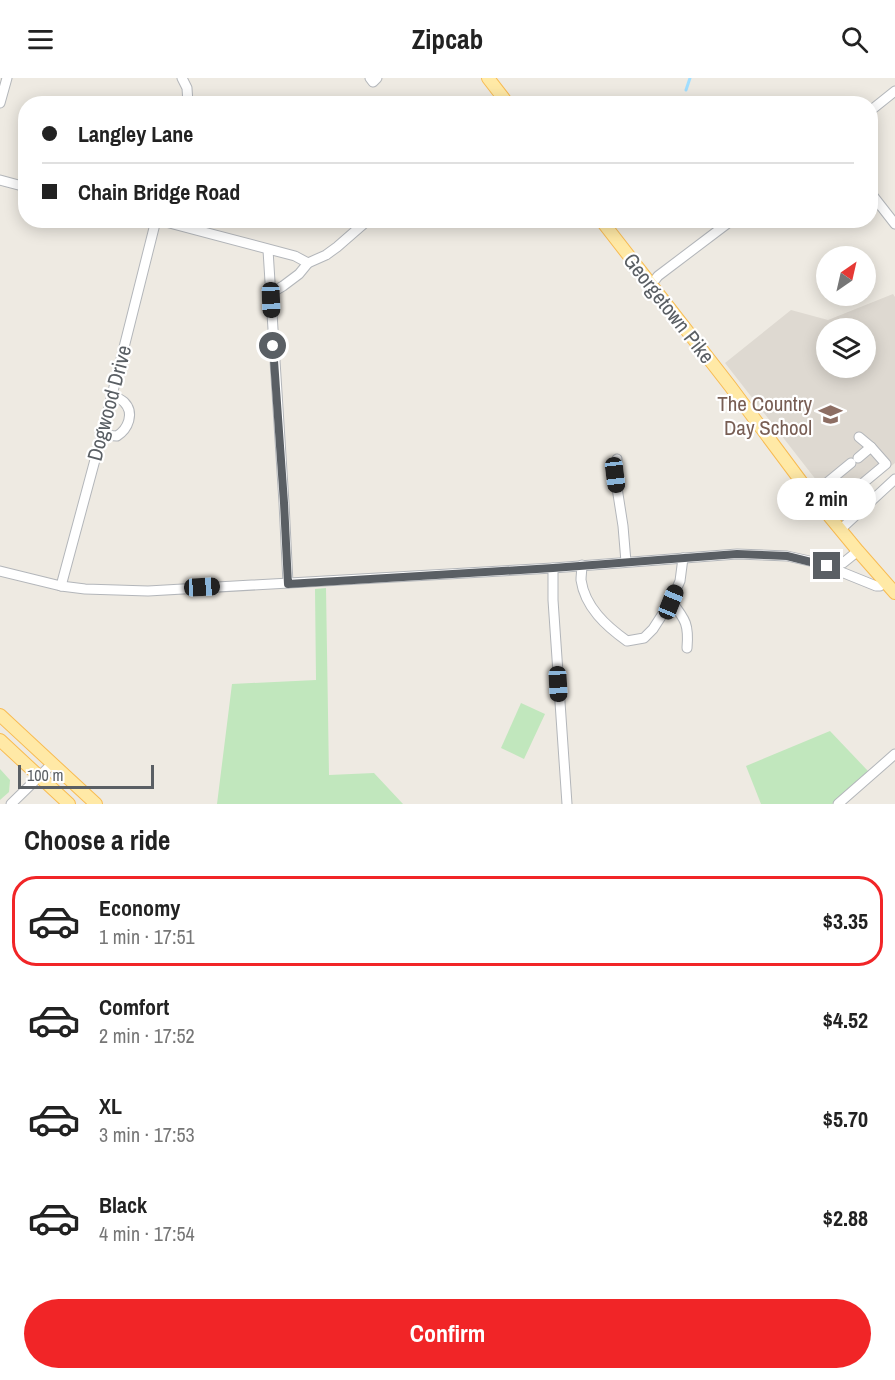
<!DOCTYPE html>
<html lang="en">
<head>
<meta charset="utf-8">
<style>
  :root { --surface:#fff; --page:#f2f2f2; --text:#222; --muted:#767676; --line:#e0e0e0; --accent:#f12527 }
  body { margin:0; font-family:"Archivo Narrow",sans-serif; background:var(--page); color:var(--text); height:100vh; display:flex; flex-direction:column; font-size:22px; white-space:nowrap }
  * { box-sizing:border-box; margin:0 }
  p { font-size:20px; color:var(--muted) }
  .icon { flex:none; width:33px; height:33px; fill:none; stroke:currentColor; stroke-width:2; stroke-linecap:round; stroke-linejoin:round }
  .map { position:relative; height:726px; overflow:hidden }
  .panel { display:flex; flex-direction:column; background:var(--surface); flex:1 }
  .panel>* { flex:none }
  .guide { position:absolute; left:18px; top:18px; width:860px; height:132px; border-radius:24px; box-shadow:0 3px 15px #0003; display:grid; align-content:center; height:132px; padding:0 24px; background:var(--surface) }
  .needle { width:39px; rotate:34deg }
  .buttons { position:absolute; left:816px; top:168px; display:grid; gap:12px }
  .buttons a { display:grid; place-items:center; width:60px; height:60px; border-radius:50%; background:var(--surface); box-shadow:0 3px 15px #0003; font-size:30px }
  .scale { position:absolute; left:18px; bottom:15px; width:136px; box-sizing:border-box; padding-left:6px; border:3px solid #5a5f64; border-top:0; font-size:16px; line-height:21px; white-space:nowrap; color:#5a5f64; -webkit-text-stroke:4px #fff; paint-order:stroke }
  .end { position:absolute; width:27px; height:27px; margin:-14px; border:8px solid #5a5f64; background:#fff; box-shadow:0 0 0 3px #fff }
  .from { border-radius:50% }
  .bubble { position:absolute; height:42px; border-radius:21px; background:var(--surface); box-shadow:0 3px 15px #0003; font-size:20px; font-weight:800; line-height:42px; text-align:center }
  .car { position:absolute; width:18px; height:36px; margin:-18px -9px; border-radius:8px; box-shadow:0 0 4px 2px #0007; background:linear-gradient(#222 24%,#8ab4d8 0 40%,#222 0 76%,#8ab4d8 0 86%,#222 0) }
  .guide b { display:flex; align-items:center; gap:21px; height:57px; font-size:22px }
  .guide b+b { border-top:2px solid var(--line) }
  .guide i { width:15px; height:15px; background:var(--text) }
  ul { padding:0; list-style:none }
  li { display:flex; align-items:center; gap:18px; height:90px; margin:0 12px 9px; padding:0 12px; border:3px solid transparent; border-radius:24px }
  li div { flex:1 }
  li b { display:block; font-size:22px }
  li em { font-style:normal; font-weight:800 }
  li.current { border-color:var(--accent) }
  li>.icon { width:54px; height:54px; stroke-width:1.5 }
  h2 { padding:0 24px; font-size:27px; line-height:72px }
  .action { display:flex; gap:12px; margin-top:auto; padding:12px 24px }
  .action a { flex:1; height:69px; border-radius:36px; background:var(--accent); color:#fff; font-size:24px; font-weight:800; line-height:69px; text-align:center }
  header { display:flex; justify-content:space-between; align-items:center; height:78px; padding:0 24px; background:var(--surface); font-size:27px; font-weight:800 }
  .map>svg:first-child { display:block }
  .education { fill:#ded9d1; fill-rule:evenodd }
  .green { fill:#c1e7bd }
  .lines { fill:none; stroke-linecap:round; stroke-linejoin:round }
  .stream { stroke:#a1deff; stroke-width:3 }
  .minor-casing { stroke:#b3b6ba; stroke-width:11 }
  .major-casing { stroke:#f8bb52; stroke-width:14 }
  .minor { stroke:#fff; stroke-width:9 }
  .major { stroke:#ffe9a6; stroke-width:12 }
  .route { stroke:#5a5f64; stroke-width:8 }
  .labels { text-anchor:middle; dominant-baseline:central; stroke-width:4.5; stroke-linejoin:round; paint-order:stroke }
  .street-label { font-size:21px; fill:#5a5f64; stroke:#fff }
  .education-label { font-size:21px; fill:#785e54; stroke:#fff; text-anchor:end }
</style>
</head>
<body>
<header><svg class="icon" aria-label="menu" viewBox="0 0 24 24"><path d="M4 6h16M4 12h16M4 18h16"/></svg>Zipcab<svg class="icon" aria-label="search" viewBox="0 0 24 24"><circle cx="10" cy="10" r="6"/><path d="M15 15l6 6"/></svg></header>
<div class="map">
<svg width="895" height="726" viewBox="0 0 895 726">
  <rect width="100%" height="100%" fill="#eeeae2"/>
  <!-- education -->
  <path class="education" d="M893 216 895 219V385L838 430 725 285 791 232 828 242ZM826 250H866V290H826Z"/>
  <!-- green -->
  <g class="green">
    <path d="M326 510 329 697 374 695 403 726H217L232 606 316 602 315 511Z"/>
    <path d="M521 625 545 636 524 681 501 670Z"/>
    <path d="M830 653 868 693 832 726H761L746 688Z"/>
    <path d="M0 691 10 702 9 714 0 722Z"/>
  </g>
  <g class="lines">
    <!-- stream -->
    <path class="stream" d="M686 12 690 0"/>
    <defs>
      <g id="minor">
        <path d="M182 0 187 10 188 26"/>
        <path d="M370 0 373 4 377 0"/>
        <path d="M0 25 7 0"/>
        <path d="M870 33 895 13"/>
        <path d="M0 102 26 109"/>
        <path d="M870 114 895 146"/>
        <path d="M158 142 295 178 308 185"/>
        <path d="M268 172 284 425 288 505"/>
        <path d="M651 207 658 198 732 142"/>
        <path d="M271 215 283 208 299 196 308 185 326 177 337 169 368 142"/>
        <path d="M101 357 117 358C128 351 135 335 124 324 121 321 116 319 111 317"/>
        <path d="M859 359 871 369"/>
        <path d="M617 381 615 397 623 448 626 484"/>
        <path d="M812 417 851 385"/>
        <path d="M827 435 886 386 871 369 858 380"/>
        <path d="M841 451 895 401"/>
        <path d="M683 480 680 503 671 523C686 542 689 547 687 570"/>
        <path d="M582 487C582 492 581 497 581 502 585 529 606 548 627 563L644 560 653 551 671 523"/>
        <path d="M829 489 876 508H880L885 504"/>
        <path d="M553 490V522L567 726"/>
        <path d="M0 493 61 508 85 511 148 513 553 490 737 476 787 478 832 488 843 485 858 473"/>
        <path d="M61 508 106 341 156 142"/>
        <path d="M11 726 52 686"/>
        <path d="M838 726 895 676"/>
      </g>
      <g id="major">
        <path d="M488 0 508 26"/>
        <path d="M601 142 730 308 806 410 858 473 895 515"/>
        <path d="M0 637 96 726"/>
        <path d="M0 662 69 726"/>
      </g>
    </defs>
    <!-- minor casing -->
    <use href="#minor" class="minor-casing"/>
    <!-- major casing -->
    <use href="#major" class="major-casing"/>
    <!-- minor -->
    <use href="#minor" class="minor"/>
    <!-- major -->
    <use href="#major" class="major"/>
  </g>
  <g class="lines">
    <!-- route -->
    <path class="route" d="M273 268 284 425 288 506 553 490 737 476 787 478 827 488"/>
  </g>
  <!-- icons -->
  <defs>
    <symbol id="school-bare" viewBox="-9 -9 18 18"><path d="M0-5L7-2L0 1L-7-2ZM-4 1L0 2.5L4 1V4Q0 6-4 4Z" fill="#8d6e63" stroke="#fff" stroke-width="2.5" paint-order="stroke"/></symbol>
  </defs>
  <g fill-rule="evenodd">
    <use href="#school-bare" x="814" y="320" width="33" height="33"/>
  </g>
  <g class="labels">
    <!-- street labels -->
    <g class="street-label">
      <text transform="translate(669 230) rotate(52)">Georgetown Pike</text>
      <text transform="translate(109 325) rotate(-75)">Dogwood Drive</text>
    </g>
    <!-- education labels -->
    <g class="education-label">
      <text x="812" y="325">The Country<tspan x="812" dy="24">Day School</tspan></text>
    </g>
  </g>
</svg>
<div class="buttons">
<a><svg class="needle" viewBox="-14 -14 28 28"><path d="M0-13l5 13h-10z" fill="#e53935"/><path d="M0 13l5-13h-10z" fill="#767676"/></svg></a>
<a><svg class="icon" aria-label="layers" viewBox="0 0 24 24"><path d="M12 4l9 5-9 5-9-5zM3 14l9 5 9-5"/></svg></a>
</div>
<div class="scale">100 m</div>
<i class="end from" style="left:273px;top:268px"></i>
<i class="end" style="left:827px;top:488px"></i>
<div class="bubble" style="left:777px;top:400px;width:99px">2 min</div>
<i class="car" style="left:271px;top:222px;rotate:178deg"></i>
<i class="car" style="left:615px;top:397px;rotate:173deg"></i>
<i class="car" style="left:202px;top:509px;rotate:87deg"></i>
<i class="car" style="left:671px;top:524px;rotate:22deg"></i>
<i class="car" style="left:558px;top:606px;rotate:177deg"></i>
<div class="guide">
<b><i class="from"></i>Langley Lane</b>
<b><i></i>Chain Bridge Road</b>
</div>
</div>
<section class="panel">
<h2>Choose a ride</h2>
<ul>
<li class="current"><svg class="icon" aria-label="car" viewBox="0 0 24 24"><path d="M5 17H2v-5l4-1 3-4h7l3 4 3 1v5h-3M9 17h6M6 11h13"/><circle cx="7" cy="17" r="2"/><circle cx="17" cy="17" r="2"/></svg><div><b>Economy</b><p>1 min · 17:51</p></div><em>$3.35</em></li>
<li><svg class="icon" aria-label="car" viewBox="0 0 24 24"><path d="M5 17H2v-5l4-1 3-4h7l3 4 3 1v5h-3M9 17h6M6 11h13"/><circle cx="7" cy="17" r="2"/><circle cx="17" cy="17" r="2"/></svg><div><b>Comfort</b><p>2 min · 17:52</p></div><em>$4.52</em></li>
<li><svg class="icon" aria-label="car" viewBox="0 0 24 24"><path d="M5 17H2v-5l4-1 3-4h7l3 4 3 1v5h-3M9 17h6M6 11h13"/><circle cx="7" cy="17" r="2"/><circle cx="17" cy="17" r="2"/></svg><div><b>XL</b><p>3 min · 17:53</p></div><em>$5.70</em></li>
<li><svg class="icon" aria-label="car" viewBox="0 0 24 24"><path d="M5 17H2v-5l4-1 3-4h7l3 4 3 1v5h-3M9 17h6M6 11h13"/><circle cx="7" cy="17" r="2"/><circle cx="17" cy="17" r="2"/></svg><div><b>Black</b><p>4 min · 17:54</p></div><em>$2.88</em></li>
</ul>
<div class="action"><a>Confirm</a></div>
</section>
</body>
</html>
